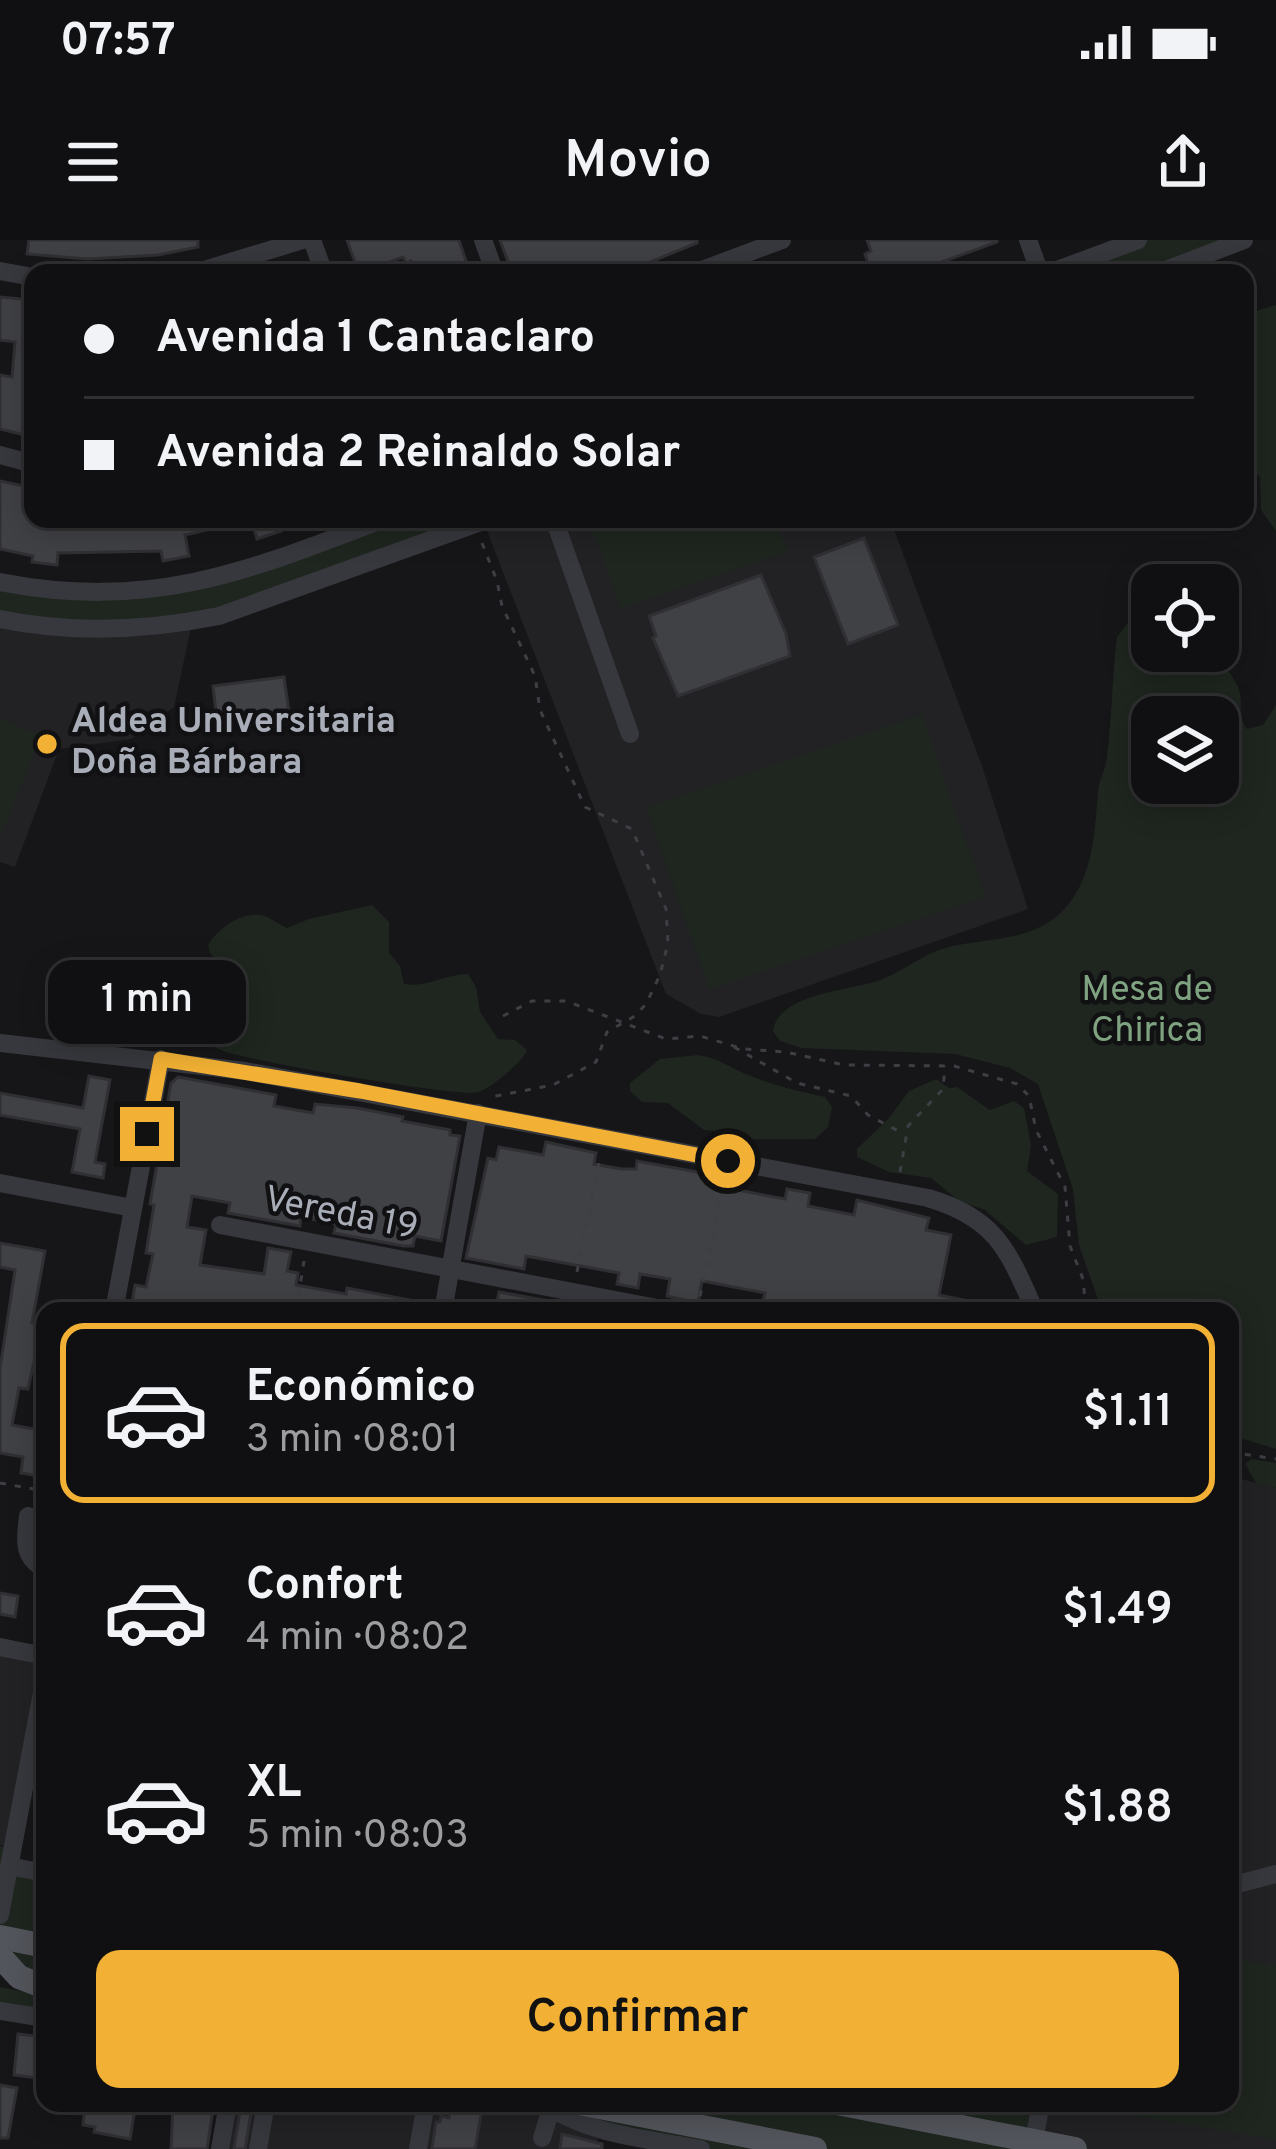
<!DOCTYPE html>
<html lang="es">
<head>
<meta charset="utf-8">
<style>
  :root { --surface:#101012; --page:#1e1e20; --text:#f1f3f6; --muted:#9c9d9f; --line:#303032; --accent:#f2b134 }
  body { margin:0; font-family:Overpass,sans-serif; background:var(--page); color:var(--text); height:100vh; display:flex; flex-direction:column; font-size:45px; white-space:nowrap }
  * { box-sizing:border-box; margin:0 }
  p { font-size:39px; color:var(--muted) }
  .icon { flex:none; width:66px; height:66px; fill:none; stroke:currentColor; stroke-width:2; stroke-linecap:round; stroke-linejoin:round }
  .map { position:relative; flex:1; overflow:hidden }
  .drawer { position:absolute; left:36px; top:1062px; width:1203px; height:810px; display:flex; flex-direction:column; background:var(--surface); border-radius:24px; box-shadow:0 6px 30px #0003,0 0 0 3px var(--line) }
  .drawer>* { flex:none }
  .hud { position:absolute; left:24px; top:24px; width:1230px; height:264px; border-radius:24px; box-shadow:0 6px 30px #0003,0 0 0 3px var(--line); display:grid; align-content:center; height:264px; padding:0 60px; background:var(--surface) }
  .tools { position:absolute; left:1131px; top:324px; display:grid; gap:24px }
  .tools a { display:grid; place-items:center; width:108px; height:108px; border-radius:24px; background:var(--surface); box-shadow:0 6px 30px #0003,0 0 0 3px var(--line); font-size:60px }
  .end { position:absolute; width:54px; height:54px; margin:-27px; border:15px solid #f2b134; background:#111; box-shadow:0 0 0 6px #111 }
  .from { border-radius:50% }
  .bubble { position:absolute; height:84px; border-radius:24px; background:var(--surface); box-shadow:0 6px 30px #0003,0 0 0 3px var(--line); font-size:39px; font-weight:600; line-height:84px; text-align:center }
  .hud b { display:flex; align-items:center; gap:42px; height:114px; font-size:45px }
  .hud b+b { border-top:3px solid var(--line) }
  .hud i { width:30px; height:30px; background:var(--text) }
  ul { padding:21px 0 0; list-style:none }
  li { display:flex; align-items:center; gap:36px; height:180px; margin:0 24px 18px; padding:0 36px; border:6px solid transparent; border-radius:24px }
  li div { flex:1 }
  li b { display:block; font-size:45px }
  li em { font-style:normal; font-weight:600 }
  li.current { border-color:var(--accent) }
  li>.icon { width:108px; height:108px; stroke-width:1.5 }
  .action { display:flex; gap:24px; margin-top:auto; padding:24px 60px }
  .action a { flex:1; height:138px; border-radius:24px; background:var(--accent); color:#111; font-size:48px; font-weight:600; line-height:138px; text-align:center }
  .status { display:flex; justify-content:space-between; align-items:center; height:84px; padding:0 60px; background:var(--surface); direction:ltr }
  .status svg { height:33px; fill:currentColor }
  header { display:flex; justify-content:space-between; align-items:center; height:156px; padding:0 60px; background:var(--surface); font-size:54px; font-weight:600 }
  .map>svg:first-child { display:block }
  .built { fill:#222225 }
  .green { fill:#1e261f; fill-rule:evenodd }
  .building { fill:#404145; stroke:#303034; stroke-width:3 }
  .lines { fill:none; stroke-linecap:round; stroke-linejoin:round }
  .path { stroke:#3d3f44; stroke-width:3; stroke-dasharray:6 9; stroke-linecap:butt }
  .minor { stroke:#37383d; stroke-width:18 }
  .major { stroke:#53555c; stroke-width:24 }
  .route { stroke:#f2b134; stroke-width:15 }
  .poi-dot { fill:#f2b134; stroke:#111113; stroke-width:4.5 }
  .labels { text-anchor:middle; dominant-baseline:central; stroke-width:9; stroke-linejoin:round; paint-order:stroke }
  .poi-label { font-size:36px; font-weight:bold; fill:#a8adb8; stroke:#111113; text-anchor:start }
  .park-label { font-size:36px; fill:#7fa381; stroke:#111113 }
  .street-label { font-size:36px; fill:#a8adb8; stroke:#111113 }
</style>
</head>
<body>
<div class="status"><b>07:57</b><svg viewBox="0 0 49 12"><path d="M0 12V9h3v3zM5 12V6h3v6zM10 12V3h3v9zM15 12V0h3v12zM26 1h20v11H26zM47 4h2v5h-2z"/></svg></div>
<header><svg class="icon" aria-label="menu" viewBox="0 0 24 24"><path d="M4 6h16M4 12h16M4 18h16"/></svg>Movio<svg class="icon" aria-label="share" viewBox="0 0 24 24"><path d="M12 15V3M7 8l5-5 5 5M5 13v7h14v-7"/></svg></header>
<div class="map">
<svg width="1276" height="1909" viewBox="0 0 1276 1909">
  <rect width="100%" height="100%" fill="#161618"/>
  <!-- built -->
  <g class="built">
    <path d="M494 279H890L982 526 1028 669 719 777 701 774 666 754 484 283Z"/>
    <path d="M0 381 192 383 174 467 131 499 59 509 15 627 0 622Z"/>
    <path d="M1230 1236 1276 1248V1909H1086L1037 1900 1044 1863H1230Z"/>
    <path d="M0 1407 45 1416V1437L13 1607 0 1605Z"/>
    <path d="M228 1863H543L600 1888 596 1909H220Z"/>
  </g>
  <!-- green -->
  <g class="green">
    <path d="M1138 0H1244L1158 33H1049Z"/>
    <path d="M1276 65V291L1261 270 1260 237 1245 223V82L1256 71Z"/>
    <path d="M384 279H489L173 385 0 379V342L151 352Z"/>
    <path d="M612 279H775L787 311 621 369 591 286Z"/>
    <path d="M1152 371V411H1206C1218 418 1235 436 1239 450 1244 465 1236 475 1247 489L1263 485 1276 465V1209L1230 1195V1071H1102L1079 1005 1073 949 1038 844 1010 828 955 814 802 808 780 801 773 791C778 752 854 751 883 739 905 730 926 712 949 707 996 696 1042 703 1073 658 1094 627 1095 587 1098 552 1099 539 1106 529 1107 516 1112 477 1112 437 1117 397L1127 384ZM1152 477H1218V543H1152Z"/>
    <path d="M922 474 985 657 709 750 647 567Z"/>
    <path d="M0 479 41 496 0 597Z"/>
    <path d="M372 665 389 682V713L400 726 404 744C428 748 445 734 468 734L476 747 480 772 498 799 515 800 527 810C522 823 492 847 479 852 460 858 251 821 223 811 212 806 199 801 196 788 191 771 214 757 222 742V726L210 713 208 705C219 687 247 667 269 678 275 681 280 685 287 688L309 679Z"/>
    <path d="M698 815C719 818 732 829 751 836 775 846 800 852 825 857L832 867 828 887 815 899H751L730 892 704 890 668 863 642 862 630 851V843L660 819Z"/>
    <path d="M936 839 949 848 957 847 990 870 1014 861 1024 868 1031 905 1027 931 1058 954 1057 997 1026 1005 985 970 959 961 931 938 889 932 857 917V909L889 878 909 851Z"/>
    <path d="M1251 1219 1276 1223V1248L1256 1243 1245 1224Z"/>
    <path d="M0 1606 12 1608 9 1627 45 1634V1747L0 1716Z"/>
    <path d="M1230 1719 1276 1726V1900L1108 1871 1100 1865 1230 1863Z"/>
    <path d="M0 1747 45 1756V1778L0 1771Z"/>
    <path d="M543 1863H1040L1031 1909H701L591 1887Z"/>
  </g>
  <!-- building -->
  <g class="building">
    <path d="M29 0H198V7L158 15 87 19 27 14Z"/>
    <path d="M347 0H459L470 33H424L422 25 413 28 411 21 406 23 403 17 359 33Z"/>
    <path d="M500 0H697V3L623 33H512Z"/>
    <path d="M867 0H997V2L939 23 942 33H871L865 14 871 11Z"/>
    <path d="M0 57 33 60V132L27 159 33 160V197L0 189V135L12 137 15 102 0 100Z"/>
    <path d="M0 241 33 248V279H228V285L185 295 189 316 163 321 161 311 58 313 57 325 32 322 33 316 0 309Z"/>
    <path d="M251 279H277L281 291 257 299Z"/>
    <path d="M864 298 898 385 848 404 814 317Z"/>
    <path d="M761 335 786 394 790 416 678 456 653 398 656 396 649 376Z"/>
    <path d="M284 437 289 472 217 481 213 446Z"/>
    <path d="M89 836 110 840 95 922 105 924 103 938 72 932 80 889 0 875V853L83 868Z"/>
    <path d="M178 837 276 855 274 866 313 873 315 864 357 868 403 877 402 881 450 890V895L460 896 441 1001 415 996 413 1006H403L334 993 336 984 301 977 300 986 228 973 230 963 192 956 187 987 206 990 200 1025 264 1034 268 1008 291 1012 287 1031 298 1033 296 1045 346 1054 347 1048 430 1064 429 1071 131 1069 135 1045 146 1047 153 1014 146 1013 154 965 150 964 171 843Z"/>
    <path d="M546 902 596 913 594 924 621 929H636L637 921 708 934 706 943 716 946 785 959 787 949 810 953 808 966 854 975 857 960 929 978 926 990 951 995 939 1055 983 1064 982 1071H826L763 1060 765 1053 702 1041 698 1063 667 1056 670 1039 640 1034 638 1048 617 1044 619 1033 526 1016 524 1029 466 1018 488 918 496 920 499 907 543 915Z"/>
    <path d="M0 1003 45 1011 32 1083 41 1084 34 1122 28 1149 19 1148 12 1185 45 1191V1237L21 1233 23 1217 0 1213V1129L15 1030 0 1027Z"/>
    <path d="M499 1052 598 1070V1071H495Z"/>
    <path d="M0 1353 18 1356 15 1377 0 1374Z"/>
    <path d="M18 1794 45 1797V1839L14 1835Z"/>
    <path d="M0 1845 17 1848 8 1898H0Z"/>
    <path d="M85 1863H136L130 1899 94 1892 95 1887 83 1885Z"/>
    <path d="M173 1863H214L207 1909H171Z"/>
    <path d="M452 1863H483L475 1909H432L436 1882H440L441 1876 449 1878Z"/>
    <path d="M241 1865 252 1867 245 1909H234Z"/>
    <path d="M562 1894 602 1904V1909H560Z"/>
  </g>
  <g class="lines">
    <!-- path -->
    <g class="path">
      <path d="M482 303 497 341 502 366 535 436 540 470 585 567 632 589 666 669 668 703 660 735 646 764 635 776 607 792 596 822 553 845 491 857"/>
      <path d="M503 776 532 761H566L666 799 700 796 744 809 786 812 844 825 954 826 1017 844 1029 856 1036 890 1065 947 1070 1006 1083 1039 1086 1071"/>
      <path d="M734 807 797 843 851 856 868 875 904 894"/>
      <path d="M900 932 908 886 943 849 945 826"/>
      <path d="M577 1032 600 918"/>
      <path d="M296 1071 304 1021"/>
      <path d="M697 1071 724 941"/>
      <path d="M1230 1212 1276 1219"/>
      <path d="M0 1243 45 1251"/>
    </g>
    <!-- minor -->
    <g class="minor">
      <path d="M312 0 324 33"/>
      <path d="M483 0 495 33"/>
      <path d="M1028 0 1040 33"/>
      <path d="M0 31 33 37"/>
      <path d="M194 33 303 0"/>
      <path d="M694 33 782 0"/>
      <path d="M1049 33 1138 0"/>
      <path d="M1158 33 1244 0"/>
      <path d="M0 215 33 224"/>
      <path d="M554 279 630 494"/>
      <path d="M0 342C151 371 246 332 384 279"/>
      <path d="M0 379C74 394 145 391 219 376L489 279"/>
      <path d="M0 803 245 831 928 958C996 978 1008 1010 1035 1071"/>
      <path d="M0 943 133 968"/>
      <path d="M220 985 673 1071"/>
      <path d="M114 1071 161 819"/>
      <path d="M443 1071 478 873"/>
      <path d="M28 1276C25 1300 22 1317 45 1329"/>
      <path d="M0 1407 45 1416"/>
      <path d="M9 1626 45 1633"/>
      <path d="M1230 1646 1276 1634"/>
      <path d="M0 1675 45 1437"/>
      <path d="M0 1771 45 1778"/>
      <path d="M543 1863C588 1895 649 1899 701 1909"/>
      <path d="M542 1898 551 1869"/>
      <path d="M1034 1901 1041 1863"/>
      <path d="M220 1909 228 1863"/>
      <path d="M258 1909 266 1863"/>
      <path d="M418 1909 426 1863"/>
    </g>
    <!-- major -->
    <g class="major">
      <path d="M0 1697 45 1706"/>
      <path d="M0 1716 19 1737 45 1747"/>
      <path d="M579 1863 815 1909"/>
      <path d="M837 1863 1075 1909"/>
    </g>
  </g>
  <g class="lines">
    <!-- route -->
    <path class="route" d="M147 894 161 819 360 851 728 921"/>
  </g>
  <!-- markers -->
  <circle class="poi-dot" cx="47" cy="504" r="12"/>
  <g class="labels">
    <!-- poi labels -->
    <g class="poi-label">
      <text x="71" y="483">Aldea Universitaria<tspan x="71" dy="41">Doña Bárbara</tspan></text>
    </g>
    <!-- park labels -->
    <g class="park-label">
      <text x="1147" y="751">Mesa de<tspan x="1147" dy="41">Chirica</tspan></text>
    </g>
    <!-- street labels -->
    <g class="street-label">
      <text transform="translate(341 975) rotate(11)">Vereda 19</text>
    </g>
  </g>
</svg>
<div class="tools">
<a><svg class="icon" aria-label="locate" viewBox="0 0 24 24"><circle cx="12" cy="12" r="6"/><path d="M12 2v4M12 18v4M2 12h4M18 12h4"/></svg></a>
<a><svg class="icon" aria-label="layers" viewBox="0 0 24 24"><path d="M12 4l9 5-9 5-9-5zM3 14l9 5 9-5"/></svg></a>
</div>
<i class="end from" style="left:728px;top:921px"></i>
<i class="end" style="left:147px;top:894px"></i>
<div class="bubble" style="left:48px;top:720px;width:198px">1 min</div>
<div class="hud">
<b><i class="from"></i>Avenida 1 Cantaclaro</b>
<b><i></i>Avenida 2 Reinaldo Solar</b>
</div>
<section class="drawer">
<ul>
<li class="current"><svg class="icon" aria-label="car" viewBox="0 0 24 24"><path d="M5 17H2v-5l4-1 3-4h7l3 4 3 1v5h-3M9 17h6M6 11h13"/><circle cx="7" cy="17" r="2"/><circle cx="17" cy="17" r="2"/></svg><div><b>Económico</b><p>3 min · 08:01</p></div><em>$1.11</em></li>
<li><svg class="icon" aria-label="car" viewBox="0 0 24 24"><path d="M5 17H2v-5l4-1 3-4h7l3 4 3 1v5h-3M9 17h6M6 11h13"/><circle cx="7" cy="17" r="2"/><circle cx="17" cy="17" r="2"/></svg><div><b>Confort</b><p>4 min · 08:02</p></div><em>$1.49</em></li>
<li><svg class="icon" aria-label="car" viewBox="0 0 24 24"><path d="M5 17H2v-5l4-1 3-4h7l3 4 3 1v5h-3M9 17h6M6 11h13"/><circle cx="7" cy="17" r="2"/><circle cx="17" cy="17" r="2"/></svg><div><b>XL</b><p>5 min · 08:03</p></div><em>$1.88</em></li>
</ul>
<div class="action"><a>Confirmar</a></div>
</section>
</div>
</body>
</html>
